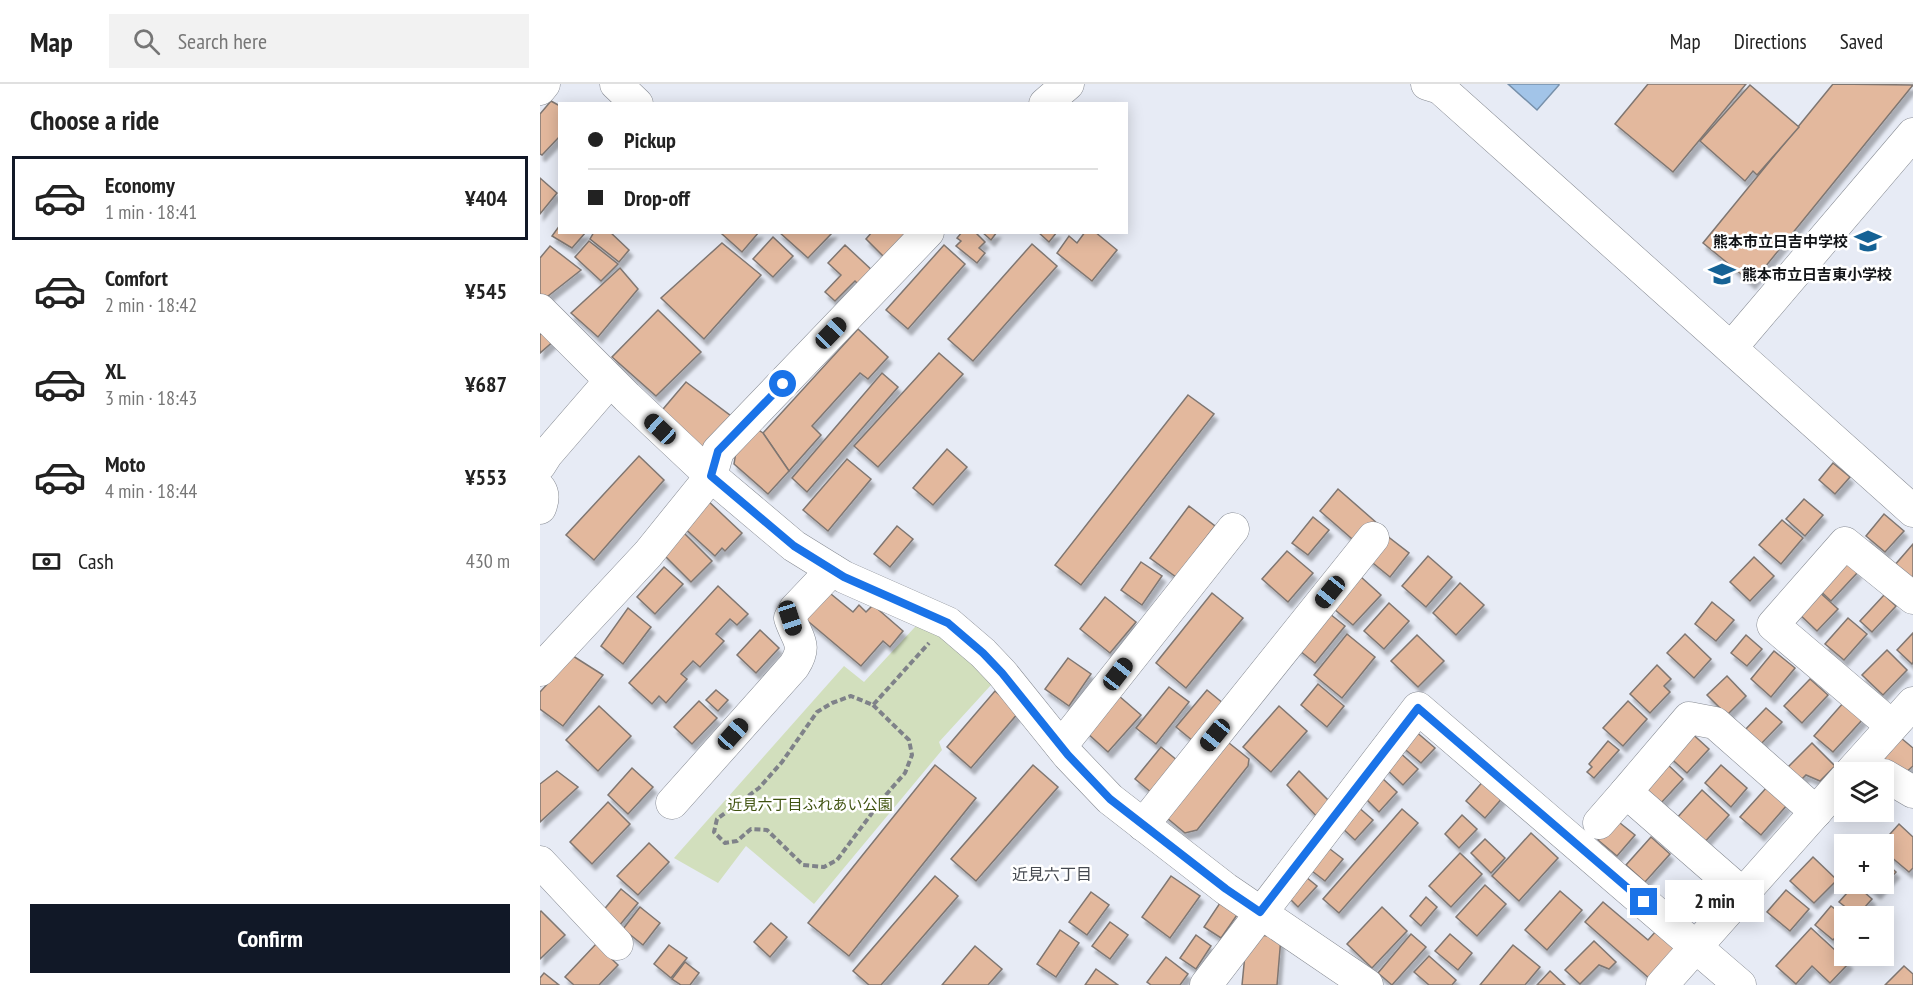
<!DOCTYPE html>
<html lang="en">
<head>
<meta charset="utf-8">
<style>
  :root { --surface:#fff; --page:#f2f2f2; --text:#222; --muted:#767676; --line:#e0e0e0; --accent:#111827 }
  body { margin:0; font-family:"PT Sans Narrow","Noto Sans JP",sans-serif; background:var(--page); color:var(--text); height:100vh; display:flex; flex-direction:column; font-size:22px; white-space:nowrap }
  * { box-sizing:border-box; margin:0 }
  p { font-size:20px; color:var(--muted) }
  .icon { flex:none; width:33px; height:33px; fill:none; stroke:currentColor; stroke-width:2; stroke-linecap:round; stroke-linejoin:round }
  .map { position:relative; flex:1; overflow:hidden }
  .details { display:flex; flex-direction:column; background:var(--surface); width:540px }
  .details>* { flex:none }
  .guide { position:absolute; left:18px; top:18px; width:570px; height:132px; border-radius:0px; box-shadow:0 3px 15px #0003; display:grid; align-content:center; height:132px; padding:0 30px; background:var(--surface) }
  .controls { position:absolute; left:1294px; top:678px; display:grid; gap:12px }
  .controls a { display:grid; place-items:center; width:60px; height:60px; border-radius:0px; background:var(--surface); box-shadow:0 3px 15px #0003; font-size:30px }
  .end { position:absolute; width:27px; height:27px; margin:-14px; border:8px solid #1a73e8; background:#fff; box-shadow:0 0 0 3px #fff }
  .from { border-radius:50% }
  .bubble { position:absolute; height:42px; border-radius:0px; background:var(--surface); box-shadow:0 3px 15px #0003; font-size:20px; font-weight:700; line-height:42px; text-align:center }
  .car { position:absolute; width:18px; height:36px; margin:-18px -9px; border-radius:8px; box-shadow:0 0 4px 2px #0007; background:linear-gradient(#222 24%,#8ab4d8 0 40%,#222 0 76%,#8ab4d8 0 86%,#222 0) }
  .guide b { display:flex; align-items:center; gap:21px; height:57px; font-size:22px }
  .guide b+b { border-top:2px solid var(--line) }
  .guide i { width:15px; height:15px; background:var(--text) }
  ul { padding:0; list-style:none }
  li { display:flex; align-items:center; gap:18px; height:84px; margin:0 12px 9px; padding:0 18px; border:3px solid transparent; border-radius:0px }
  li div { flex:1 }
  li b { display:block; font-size:22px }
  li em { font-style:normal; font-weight:700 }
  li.current { border-color:var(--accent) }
  li>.icon { width:54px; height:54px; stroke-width:1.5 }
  h2 { padding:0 30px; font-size:27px; line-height:72px }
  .pay { display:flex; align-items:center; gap:15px; height:66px; padding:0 30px; font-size:22px }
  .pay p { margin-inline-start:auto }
  .primary-button { display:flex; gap:12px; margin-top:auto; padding:12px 30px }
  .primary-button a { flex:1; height:69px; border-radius:0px; background:var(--accent); color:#fff; font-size:24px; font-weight:700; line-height:69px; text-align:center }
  header { display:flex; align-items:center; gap:36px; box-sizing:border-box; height:84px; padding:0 30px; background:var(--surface); border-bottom:2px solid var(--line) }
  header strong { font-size:28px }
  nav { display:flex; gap:33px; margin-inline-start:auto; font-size:21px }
  .search { width:420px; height:54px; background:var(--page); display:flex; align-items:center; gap:15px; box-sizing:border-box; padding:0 21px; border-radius:0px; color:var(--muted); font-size:22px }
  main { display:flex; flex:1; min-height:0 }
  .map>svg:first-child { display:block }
  .green { fill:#d2dfbd }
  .water { fill:#a2c4e8; stroke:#7790aa; stroke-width:1.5 }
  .building { fill:#e3b89d; stroke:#7f7671; stroke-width:1.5; filter:url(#shadow) }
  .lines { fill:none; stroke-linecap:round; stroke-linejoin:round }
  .minor-casing { stroke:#868a92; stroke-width:33 }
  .path { stroke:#7f8289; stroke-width:4; stroke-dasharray:6 3; stroke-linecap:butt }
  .minor { stroke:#fff; stroke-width:32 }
  .route { stroke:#1a73e8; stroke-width:8 }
  .labels { text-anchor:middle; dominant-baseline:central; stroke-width:5; stroke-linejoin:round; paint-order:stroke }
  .poi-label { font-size:15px; font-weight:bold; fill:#131518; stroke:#fff; text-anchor:end }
  .park-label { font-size:15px; fill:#3f520f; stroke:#fff }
  .neighbourhood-label { font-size:16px; fill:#454950; stroke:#fff }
</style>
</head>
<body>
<header>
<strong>Map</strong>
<div class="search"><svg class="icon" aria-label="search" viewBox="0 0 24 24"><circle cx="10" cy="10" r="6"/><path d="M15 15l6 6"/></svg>Search here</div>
<nav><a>Map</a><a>Directions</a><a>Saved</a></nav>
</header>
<main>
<section class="details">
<h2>Choose a ride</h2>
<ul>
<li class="current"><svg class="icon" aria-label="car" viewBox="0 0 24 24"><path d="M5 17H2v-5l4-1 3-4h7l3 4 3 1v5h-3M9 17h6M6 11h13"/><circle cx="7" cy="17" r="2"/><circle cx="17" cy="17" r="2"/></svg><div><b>Economy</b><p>1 min · 18:41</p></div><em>¥404</em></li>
<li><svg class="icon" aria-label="car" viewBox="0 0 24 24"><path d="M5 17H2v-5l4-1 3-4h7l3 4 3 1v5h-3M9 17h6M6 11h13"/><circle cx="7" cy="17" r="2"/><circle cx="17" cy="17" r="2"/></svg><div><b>Comfort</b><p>2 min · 18:42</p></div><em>¥545</em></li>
<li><svg class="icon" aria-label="car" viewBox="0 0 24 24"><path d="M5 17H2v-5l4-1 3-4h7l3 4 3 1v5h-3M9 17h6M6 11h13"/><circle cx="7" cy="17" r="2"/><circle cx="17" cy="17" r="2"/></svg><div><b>XL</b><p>3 min · 18:43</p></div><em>¥687</em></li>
<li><svg class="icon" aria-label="car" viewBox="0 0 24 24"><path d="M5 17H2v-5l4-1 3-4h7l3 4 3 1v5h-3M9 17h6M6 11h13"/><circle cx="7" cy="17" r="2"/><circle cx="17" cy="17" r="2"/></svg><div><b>Moto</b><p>4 min · 18:44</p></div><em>¥553</em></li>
</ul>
<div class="pay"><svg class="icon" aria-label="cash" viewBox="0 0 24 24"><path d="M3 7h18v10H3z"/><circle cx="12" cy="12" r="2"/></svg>Cash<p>430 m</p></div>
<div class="primary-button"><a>Confirm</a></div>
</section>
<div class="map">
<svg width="1373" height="901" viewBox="0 0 1373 901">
  <defs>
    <filter id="shadow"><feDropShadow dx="3.5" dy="6" stdDeviation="1.5" flood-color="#0004"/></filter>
  </defs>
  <rect width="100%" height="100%" fill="#e7ebf5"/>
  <!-- green -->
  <path class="green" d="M387 530 462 589 399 658 402 666 274 820 206 762 178 799 134 774 304 582 324 598Z"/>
  <!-- water -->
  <path class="water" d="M968 0H1019V1L997 26Z"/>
  <!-- building -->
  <g class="building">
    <path d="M1108 0H1206L1133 88 1075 40Z"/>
    <path d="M1293 0 1373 1 1212 199 1163 159Z"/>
    <path d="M1210 1 1259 43 1217 91 1213 87 1205 97 1160 57Z"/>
    <path d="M11 17 20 22V52L2 71 0 70V30Z"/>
    <path d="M0 94 17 109 0 130Z"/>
    <path d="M20 141V148H46L32 164 12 152Z"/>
    <path d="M54 148H70L89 166 79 178 50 155Z"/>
    <path d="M184 148H219L202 168 182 150Z"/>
    <path d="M239 148H293L268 174Z"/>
    <path d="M332 148H371L346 175 326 155Z"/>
    <path d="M422 148H435L445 158 439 164 445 169 437 179 416 162 421 157 417 154Z"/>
    <path d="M442 148H457L451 156Z"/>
    <path d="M498 148H517L509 158Z"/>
    <path d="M545 148H555L577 166 552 197 517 169 529 152 537 159Z"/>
    <path d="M233 153 253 172 233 193 213 175Z"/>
    <path d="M49 157 78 180 61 197 35 173Z"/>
    <path d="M182 159 221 191 164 255 121 214Z"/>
    <path d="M492 160 517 182 433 277 408 255Z"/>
    <path d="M305 161 335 189 321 203 315 197 295 217 285 208 301 191 288 179Z"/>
    <path d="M404 161 425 180 368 245 346 226Z"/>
    <path d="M10 162 41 186 3 216 0 212V174Z"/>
    <path d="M80 184 98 205 58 253 31 229Z"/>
    <path d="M118 226 161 268 116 312 72 273Z"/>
    <path d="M5 245 16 255 0 269V251Z"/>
    <path d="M318 245 348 273 328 295 320 289 272 342 281 351 249 387 223 349Z"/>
    <path d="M399 269 423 290 338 383 314 362Z"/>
    <path d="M342 289 358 303 267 408 252 394Z"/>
    <path d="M146 298 191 332 161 369 118 331Z"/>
    <path d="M648 311 674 330 541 501 515 481Z"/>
    <path d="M214 343 223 349 249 387 228 410 194 380 197 362Z"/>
    <path d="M407 365 427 383 393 421 373 404Z"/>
    <path d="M99 372 124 396 54 476 26 451Z"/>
    <path d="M307 375 331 395 288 447 263 426Z"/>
    <path d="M1293 379 1310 393 1295 410 1279 396Z"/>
    <path d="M798 405 838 440 819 461 780 427Z"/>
    <path d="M166 415 202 449 185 467 182 464 175 472 141 441Z"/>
    <path d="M1264 415 1283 431 1265 452 1246 435Z"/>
    <path d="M649 422 675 442 636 493 610 474Z"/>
    <path d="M1344 430 1364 447 1345 468 1326 452Z"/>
    <path d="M773 433 789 446 768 471 752 459Z"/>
    <path d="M1242 436 1263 454 1241 480 1219 461Z"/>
    <path d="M357 442 373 455 350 483 334 470Z"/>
    <path d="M842 448 869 469 850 493 823 471Z"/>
    <path d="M144 449 172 477 151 498 123 470Z"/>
    <path d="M1373 460V496L1354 482Z"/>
    <path d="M747 467 773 489 748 518 722 495Z"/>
    <path d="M1298 470 1318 488 1291 517 1272 499Z"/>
    <path d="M888 472 912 493 886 523 862 502Z"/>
    <path d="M1214 473 1234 492 1210 517 1190 498Z"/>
    <path d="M601 478 622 492 602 521 581 506Z"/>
    <path d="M124 483 143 500 115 530 97 513Z"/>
    <path d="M821 493 841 511 813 541 794 525Z"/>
    <path d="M920 499 944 521 916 551 893 529Z"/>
    <path d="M178 502 208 530 197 541 190 535 176 550 184 557 160 583 153 577 141 590 147 595 126 619 119 612 112 620 89 599Z"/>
    <path d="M1276 505 1298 525 1277 547 1256 527Z"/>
    <path d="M286 506 313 528 319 521 326 528 333 521 363 547 350 563 343 557 321 582 263 533Z"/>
    <path d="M672 509 703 534 646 604 616 579Z"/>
    <path d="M1344 511 1356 522 1332 548 1320 537Z"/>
    <path d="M565 513 596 538 570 569 540 545Z"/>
    <path d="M1172 518 1194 536 1176 557 1155 540Z"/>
    <path d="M849 519 869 537 844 565 824 547Z"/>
    <path d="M88 524 111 543 83 580 61 562Z"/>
    <path d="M785 526 805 542 775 579 755 563Z"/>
    <path d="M1308 534 1327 550 1304 576 1285 560Z"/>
    <path d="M220 546 239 564 216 589 197 571Z"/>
    <path d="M1373 549V578L1372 580 1357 566Z"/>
    <path d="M807 550 835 573 802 614 774 591Z"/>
    <path d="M1145 550 1171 575 1154 594 1127 569Z"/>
    <path d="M877 551 904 577 878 603 851 577Z"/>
    <path d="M1206 551 1222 565 1207 582 1191 569Z"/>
    <path d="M1347 566 1367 586 1343 611 1322 591Z"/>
    <path d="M1234 567 1255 584 1231 613 1211 595Z"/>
    <path d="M33 572 63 591 23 642 0 625V608Z"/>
    <path d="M528 574 551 590 529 622 505 605Z"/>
    <path d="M1117 581 1131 595 1124 602 1130 608 1110 629 1090 610Z"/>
    <path d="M1187 592 1206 612 1187 631 1167 611Z"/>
    <path d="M1270 595 1288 611 1262 639 1244 622Z"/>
    <path d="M778 600 804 622 787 643 761 621Z"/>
    <path d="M629 603 649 618 616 660 596 644Z"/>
    <path d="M176 606 188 616 178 627 166 616Z"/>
    <path d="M667 606 684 620 653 657 636 643Z"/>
    <path d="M455 607 479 628 431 684 407 663Z"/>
    <path d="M579 612 601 631 568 668 546 648Z"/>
    <path d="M159 617 177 634 152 660 134 643Z"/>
    <path d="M1088 617 1107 635 1083 662 1063 644Z"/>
    <path d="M1304 618 1323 635 1293 668 1274 652Z"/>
    <path d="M59 622 91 652 58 687 26 656Z"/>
    <path d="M739 622 767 647 731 688 703 663Z"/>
    <path d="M1226 624 1242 638 1220 661 1204 647Z"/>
    <path d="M1147 645 1169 665 1147 689 1125 669Z"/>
    <path d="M874 646 895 664 881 679 860 661Z"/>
    <path d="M1361 654 1373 664V682L1362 692 1343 676Z"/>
    <path d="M684 655 709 675 708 682 657 746 645 749 621 729Z"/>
    <path d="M1068 657 1079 666 1054 694 1047 688 1052 683 1049 680Z"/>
    <path d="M1272 659 1295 682 1280 697 1266 691 1257 700 1244 687Z"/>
    <path d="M621 663 638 677 612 709 595 695Z"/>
    <path d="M857 666 878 685 863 701 843 682Z"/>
    <path d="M1126 679 1143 695 1121 719 1103 702Z"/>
    <path d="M395 681 436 714 309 872 268 839Z"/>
    <path d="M493 681 518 703 436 797 411 775Z"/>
    <path d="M1181 681 1207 704 1191 723 1165 699Z"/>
    <path d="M92 684 113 703 88 730 68 711Z"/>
    <path d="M17 687 38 703 0 738V700Z"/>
    <path d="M759 687 795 723 780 736 747 701Z"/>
    <path d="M842 694 857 708 839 728 824 713Z"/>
    <path d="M945 695 964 712 945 734 926 717Z"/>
    <path d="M1227 703 1247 721 1221 751 1200 733Z"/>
    <path d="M1162 706 1189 731 1163 760 1136 735Z"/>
    <path d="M68 718 90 740 52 780 30 758Z"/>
    <path d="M817 722 833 736 815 756 800 742Z"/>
    <path d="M862 725 878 739 799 829 783 815Z"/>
    <path d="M922 731 937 745 919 764 905 750Z"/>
    <path d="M1075 735 1095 751 1077 772 1058 756Z"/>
    <path d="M1359 740 1373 753V784L1369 788 1344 767V760H1341Z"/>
    <path d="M991 749 1018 774 979 817 952 792Z"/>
    <path d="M1111 753 1130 770 1105 798 1086 781Z"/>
    <path d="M945 755 965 774 951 789 931 769Z"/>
    <path d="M109 759 129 778 98 811 77 792Z"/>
    <path d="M786 762 803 775 785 797 768 784Z"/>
    <path d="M920 769 942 790 911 823 889 802Z"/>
    <path d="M1273 773 1297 796 1274 819 1250 797Z"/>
    <path d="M1344 777 1356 788 1337 809 1326 800H1344Z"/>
    <path d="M395 792 418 812 341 901H329L313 887Z"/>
    <path d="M631 792 660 812 630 854 602 833Z"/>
    <path d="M766 793 777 802 758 823 748 813Z"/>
    <path d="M1315 800 1332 815 1317 832 1299 818Z"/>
    <path d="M945 801 966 820 937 852 916 833Z"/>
    <path d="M81 805 98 819 79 842 62 828Z"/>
    <path d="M1246 806 1269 825 1250 847 1227 828Z"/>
    <path d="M1020 807 1042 826 1007 866 985 846Z"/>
    <path d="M551 808 569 821 547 851 529 838Z"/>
    <path d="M886 813 897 823 881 842 870 832Z"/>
    <path d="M1063 818 1108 856 1117 846 1138 864 1110 895 1045 838Z"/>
    <path d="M680 819 697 831 681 854 664 843Z"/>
    <path d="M1291 822 1305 833V842L1293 856 1275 841Z"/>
    <path d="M100 823 120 839 103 861 83 845Z"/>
    <path d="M842 823 867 847 832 884 807 860Z"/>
    <path d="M1 827 25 851 0 875V828Z"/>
    <path d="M570 838 588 851 570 875 552 862Z"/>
    <path d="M231 839 247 853 230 873 214 858Z"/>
    <path d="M1271 844 1309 879 1290 899 1272 882 1256 900 1236 882Z"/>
    <path d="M520 846 539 859 516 893 497 880Z"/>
    <path d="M707 850 741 853 737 901H702Z"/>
    <path d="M871 850 886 863 852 901 838 889Z"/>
    <path d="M910 850 932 869 918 886 895 867Z"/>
    <path d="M656 851 671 862 656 885 640 874Z"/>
    <path d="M1054 857 1076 878 1069 885 1059 881 1040 900 1025 886Z"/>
    <path d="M56 860 78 881 59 901H34L25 893Z"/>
    <path d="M129 861 147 874 131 894 114 880Z"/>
    <path d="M973 861 1000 883 985 901H940Z"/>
    <path d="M435 862 462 885 448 901H402Z"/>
    <path d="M889 872 916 896 912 901H889L874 888Z"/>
    <path d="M626 873 648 890 640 901H611L607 898Z"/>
    <path d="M145 878 159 889 150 901H141L132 895Z"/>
    <path d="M1364 882 1373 890V901H1345Z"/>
    <path d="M556 885 578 901H545Z"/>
    <path d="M1010 887 1025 901H997Z"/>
    <path d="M4 889 19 901H0V894Z"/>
  </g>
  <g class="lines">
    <defs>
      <g id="minor">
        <path d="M76 0 97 20"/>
        <path d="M887 0 900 4 1373 427"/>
        <path d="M0 5 4 0"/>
        <path d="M505 20 528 0"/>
        <path d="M0 226 87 313 171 392 254 462 304 493 408 539 443 569 462 589 528 671 570 715 686 805 827 901"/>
        <path d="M1191 264 1373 50"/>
        <path d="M0 381 7 370 70 297"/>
        <path d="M0 405C4 411 3 417 0 424"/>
        <path d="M0 586 108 470 171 392 178 367 388 148"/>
        <path d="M1352 642 1233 541 1305 459 1373 514"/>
        <path d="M521 662 693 445"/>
        <path d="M1311 688 1373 619"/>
        <path d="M1344 691 1373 708"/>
        <path d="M132 719 254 582C268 560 257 556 250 534L255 525 292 486"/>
        <path d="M1059 739 1086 708"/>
        <path d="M603 741 833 454"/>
        <path d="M0 778 77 860"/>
        <path d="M1203 810 1086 708 1149 634 1175 639 1276 728"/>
        <path d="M666 901 878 624 1200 901"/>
        <path d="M1122 901 1305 695"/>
      </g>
    </defs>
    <!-- minor casing -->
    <use href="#minor" class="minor-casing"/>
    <!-- path -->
    <path class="path" d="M333 621 369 656 372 671 365 689 344 713 297 776 284 783 263 781 227 746 211 745 197 757 185 759 174 748 177 735 219 704 242 678 277 628 292 619 311 612 333 621 389 559"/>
    <!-- minor -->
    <use href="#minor" class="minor"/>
  </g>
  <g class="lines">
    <!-- route -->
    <path class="route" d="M243 300 178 367 171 392 254 462 304 493 408 539 443 569 462 589 528 671 570 715 686 805 720 828 878 624 1104 818"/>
  </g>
  <!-- icons -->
  <defs>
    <symbol id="school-bare" viewBox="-9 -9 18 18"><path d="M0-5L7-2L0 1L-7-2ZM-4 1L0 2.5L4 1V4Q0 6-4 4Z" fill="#156295" stroke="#fff" stroke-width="2.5" paint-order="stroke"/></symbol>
  </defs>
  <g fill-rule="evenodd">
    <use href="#school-bare" x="1309" y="138" width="38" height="38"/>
    <use href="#school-bare" x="1163" y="171" width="38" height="38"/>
  </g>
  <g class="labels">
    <!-- poi labels -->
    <g class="poi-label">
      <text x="1308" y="157">熊本市立日吉中学校</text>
      <text x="1202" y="190" text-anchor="start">熊本市立日吉東小学校</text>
    </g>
    <!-- park labels -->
    <g class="park-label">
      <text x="270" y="720">近見六丁目ふれあい公園</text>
    </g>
    <!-- neighbourhood labels -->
    <g class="neighbourhood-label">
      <text x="512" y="790">近見六丁目</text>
    </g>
  </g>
</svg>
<div class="controls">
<a><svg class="icon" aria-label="layers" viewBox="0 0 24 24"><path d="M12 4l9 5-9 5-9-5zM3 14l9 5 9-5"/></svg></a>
<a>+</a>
<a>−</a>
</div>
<i class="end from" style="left:243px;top:300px"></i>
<i class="end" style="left:1104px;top:818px"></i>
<div class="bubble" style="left:1125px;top:796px;width:99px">2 min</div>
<i class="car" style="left:291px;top:249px;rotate:44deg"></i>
<i class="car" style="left:120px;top:345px;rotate:313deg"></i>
<i class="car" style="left:790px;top:508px;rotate:219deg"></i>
<i class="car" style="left:250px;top:534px;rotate:162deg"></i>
<i class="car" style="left:578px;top:590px;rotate:38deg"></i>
<i class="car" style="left:193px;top:650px;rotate:42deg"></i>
<i class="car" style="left:675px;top:651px;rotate:219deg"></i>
<div class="guide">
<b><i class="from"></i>Pickup</b>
<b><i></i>Drop-off</b>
</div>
</div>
</main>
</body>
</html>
